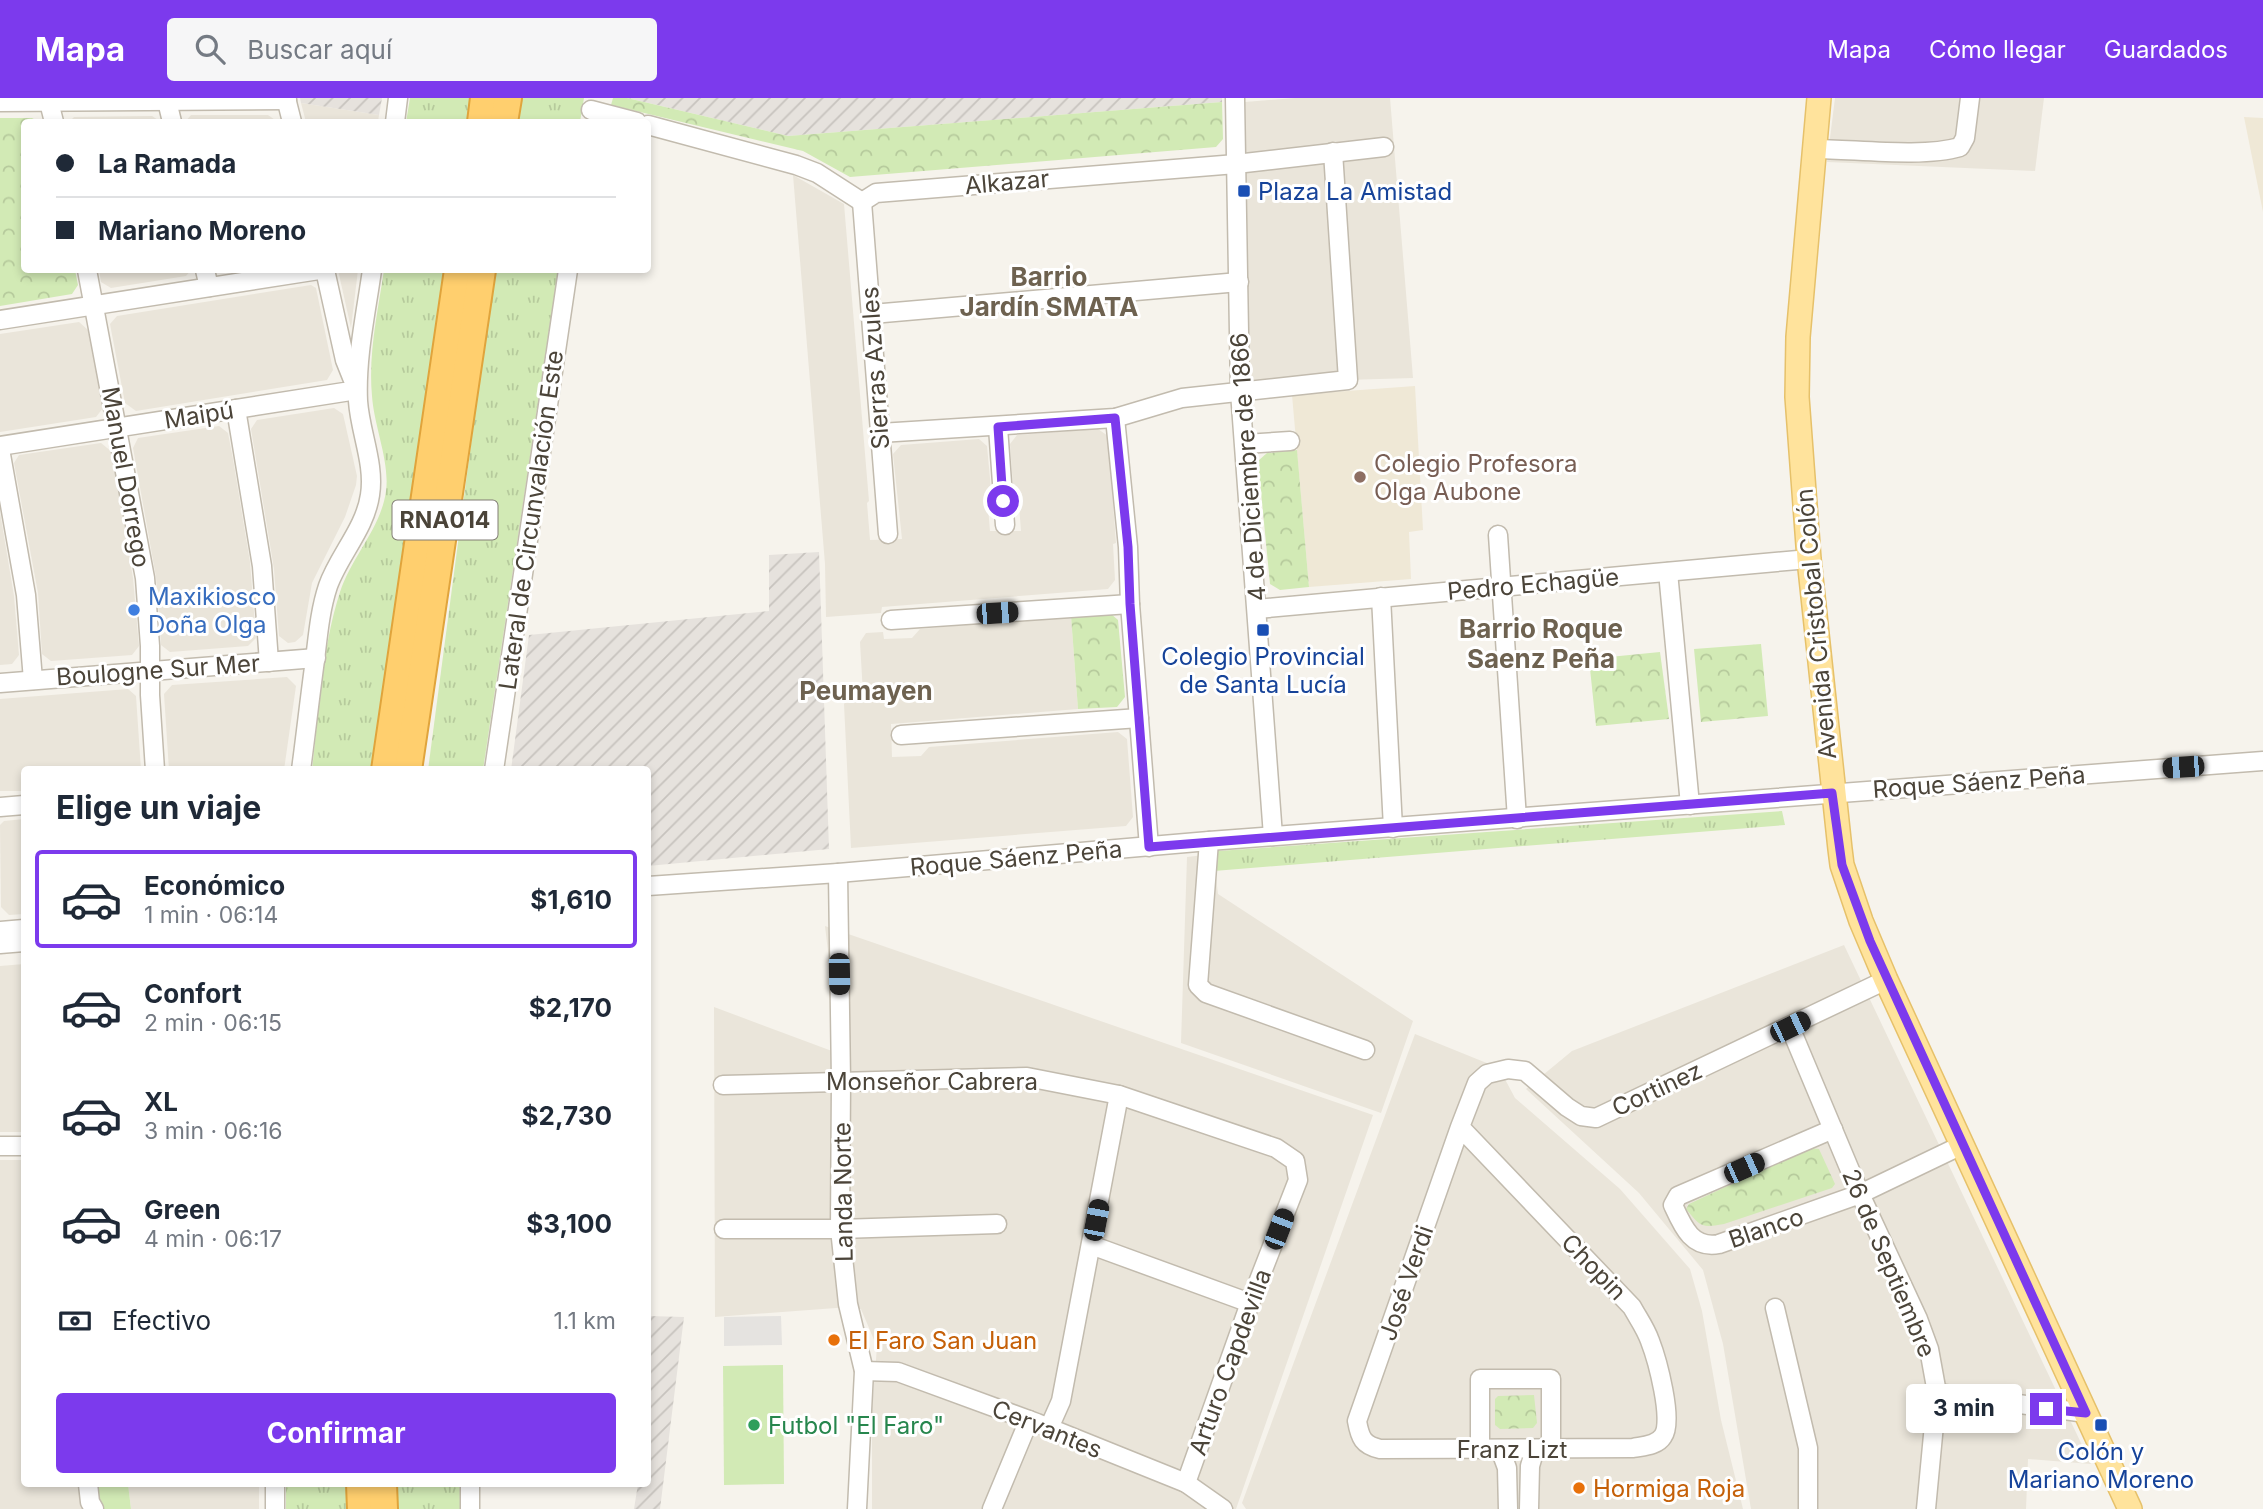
<!DOCTYPE html>
<html lang="es">
<head>
<meta charset="utf-8">
<style>
  :root { --surface:#fff; --page:#f6f6f7; --text:#1f2937; --muted:#747a83; --line:#e0e1e3; --accent:#7c3aed }
  body { margin:0; font-family:Inter,sans-serif; background:var(--page); color:var(--text); height:100vh; display:flex; flex-direction:column; font-size:26px; white-space:nowrap }
  * { box-sizing:border-box; margin:0 }
  p { font-size:23px; color:var(--muted) }
  .icon { flex:none; width:38px; height:38px; fill:none; stroke:currentColor; stroke-width:2; stroke-linecap:round; stroke-linejoin:round }
  .map { position:relative; flex:1; overflow:hidden }
  .panel { position:absolute; left:21px; top:668px; width:630px; height:721px; display:flex; flex-direction:column; background:var(--surface); border-radius:7px; box-shadow:0 4px 10px #0003 }
  .panel>* { flex:none }
  .top-card { position:absolute; left:21px; top:21px; width:630px; height:154px; border-radius:7px; box-shadow:0 4px 10px #0003; display:grid; align-content:center; height:154px; padding:0 35px; background:var(--surface) }
  .end { position:absolute; width:32px; height:32px; margin:-16px; border:9px solid #7c3aed; background:#fff; box-shadow:0 0 0 4px #fff }
  .from { border-radius:50% }
  .bubble { position:absolute; height:49px; border-radius:7px; background:var(--surface); box-shadow:0 4px 10px #0003; font-size:23px; font-weight:700; line-height:49px; text-align:center }
  .car { position:absolute; width:21px; height:42px; margin:-21px -10px; border-radius:9px; box-shadow:0 0 5px 2px #0007; background:linear-gradient(#222 24%,#8ab4d8 0 40%,#222 0 76%,#8ab4d8 0 86%,#222 0) }
  .top-card b { display:flex; align-items:center; gap:24px; height:66px; font-size:26px }
  .top-card b+b { border-top:2px solid var(--line) }
  .top-card i { width:18px; height:18px; background:var(--text) }
  ul { padding:0; list-style:none }
  li { display:flex; align-items:center; gap:21px; height:98px; margin:0 14px 10px; padding:0 21px; border:4px solid transparent; border-radius:7px }
  li div { flex:1 }
  li b { display:block; font-size:26px }
  li em { font-style:normal; font-weight:700 }
  li.current { border-color:var(--accent) }
  li>.icon { width:63px; height:63px; stroke-width:1.5 }
  h2 { padding:0 35px; font-size:32px; line-height:84px }
  .pay { display:flex; align-items:center; gap:18px; height:77px; padding:0 35px; font-size:26px }
  .pay p { margin-inline-start:auto }
  .cta { display:flex; gap:14px; margin-top:auto; padding:14px 35px }
  .cta a { flex:1; height:80px; border-radius:7px; background:var(--accent); color:#fff; font-size:28px; font-weight:700; line-height:80px; text-align:center }
  header { display:flex; align-items:center; gap:42px; box-sizing:border-box; height:98px; padding:0 35px; background:var(--accent); color:#fff }
  header strong { font-size:33px }
  nav { display:flex; gap:38px; margin-inline-start:auto; font-size:24px }
  .search { width:490px; height:63px; background:var(--page); display:flex; align-items:center; gap:18px; box-sizing:border-box; padding:0 24px; border-radius:7px; color:var(--muted); font-size:26px }
  .map>svg:first-child { display:block }
  .residential { fill:#eae5da }
  .industrial { fill:url(#industrial-furrows) }
  .education { fill:#efe8d6 }
  .grass { fill:url(#grass-tufts) }
  .forest { fill:url(#forest-crowns) }
  .pitch { fill:#d2eab5 }
  .parking { fill:#e5e3e0 }
  .lines { fill:none; stroke-linecap:round; stroke-linejoin:round }
  .minor-casing { stroke:#c2bbae; stroke-width:21 }
  .major-casing { stroke:#e6c16a; stroke-width:26 }
  .highway-casing { stroke:#e0a43c; stroke-width:30 }
  .minor { stroke:#fff; stroke-width:18 }
  .major { stroke:#ffe39c; stroke-width:23 }
  .highway { stroke:#ffcf6e; stroke-width:26 }
  .route { stroke:#7c3aed; stroke-width:9 }
  .transit-dot { fill:#1a4fb4; stroke:#fff; stroke-width:2.5 }
  .education-dot { fill:#8d6e63; stroke:#fff; stroke-width:2.5 }
  .shop-dot { fill:#3f7fe0; stroke:#fff; stroke-width:2.5 }
  .food-dot { fill:#e8710a; stroke:#fff; stroke-width:2.5 }
  .leisure-dot { fill:#2e9e5b; stroke:#fff; stroke-width:2.5 }
  .labels { text-anchor:middle; dominant-baseline:central; stroke-width:6; stroke-linejoin:round; paint-order:stroke }
  .shield { fill:#fff; stroke:#817c74; stroke-width:2 }
  .shield-label { font-size:23px; font-weight:bold; fill:#4b4439 }
  .street-label { font-size:24px; fill:#4b4439; stroke:#fff }
  .transit-label { font-size:24px; fill:#164399; stroke:#fff }
  .education-label { font-size:24px; fill:#785e54; stroke:#fff; text-anchor:start }
  .shop-label { font-size:24px; fill:#366cbe; stroke:#fff; text-anchor:start }
  .food-label { font-size:24px; fill:#c56008; stroke:#fff; text-anchor:start }
  .leisure-label { font-size:24px; fill:#27864d; stroke:#fff; text-anchor:start }
  .neighbourhood-label { font-size:26px; font-weight:bold; fill:#6e6250; stroke:#fff }
</style>
</head>
<body>
<header>
<strong>Mapa</strong>
<div class="search"><svg class="icon" aria-label="search" viewBox="0 0 24 24"><circle cx="10" cy="10" r="6"/><path d="M15 15l6 6"/></svg>Buscar aquí</div>
<nav><a>Mapa</a><a>Cómo llegar</a><a>Guardados</a></nav>
</header>
<div class="map">
<svg width="2263" height="1411" viewBox="0 0 2263 1411">
  <defs>
    <pattern id="industrial-furrows" width="10" height="10" patternUnits="userSpaceOnUse" patternTransform="scale(1.75)"><rect width="10" height="10" fill="#e6e2dd"/><path d="M-1 1l2-2M0 10L10 0M9 11l2-2" fill="none" stroke="#c7c3be"/></pattern>
    <pattern id="grass-tufts" width="24" height="20" patternUnits="userSpaceOnUse" patternTransform="scale(1.75)"><rect width="24" height="20" fill="#d2eab5"/><path d="M3 7l-1-3M5 7V3M7 7l1-3M15 17l-1-3M17 17v-4M19 17l1-3" fill="none" stroke="#b6ca9c"/></pattern>
    <pattern id="forest-crowns" width="20" height="18" patternUnits="userSpaceOnUse" patternTransform="scale(1.75)"><rect width="20" height="18" fill="#d2eab5"/><path d="M2 6a3 3 0 1 1 6 0M12 15a3 3 0 1 1 6 0" fill="none" stroke="#b6ca9c"/></pattern>
  </defs>
  <rect width="100%" height="100%" fill="#f6f3ec"/>
  <!-- residential -->
  <g class="residential">
    <path d="M1295 0H1390L1413 280 1247 285 1245 4Z"/>
    <path d="M1835 0H2044L2035 73 1827 64Z"/>
    <path d="M301 5 379 17 378 24H306Z"/>
    <path d="M191 17H268L278 24H185Z"/>
    <path d="M152 18 161 24H69L74 19Z"/>
    <path d="M793 77 844 106 869 403 867 405 870 442 902 441 893 356 901 347 979 341 987 348 991 391 987 397 990 433H1021L1018 394 1013 389 1010 346 1017 337 1098 331 1108 338 1116 445 1113 446 1115 482 1108 491 882 509 881 515 826 519 825 466Z"/>
    <path d="M99 172H191L186 178 111 190 101 184Z"/>
    <path d="M338 172H358L351 230Z"/>
    <path d="M311 187 316 190 333 272 327 282 136 313 125 305 110 226 117 218Z"/>
    <path d="M79 224 88 232 103 310 96 319 0 334V236Z"/>
    <path d="M334 310 343 316 357 378 356 387 345 419 312 485 303 537 295 544 288 545 279 538 274 471 251 331 257 322Z"/>
    <path d="M219 328 228 335 233 361 250 464 256 540 248 548 170 554 161 547 156 479 133 350 138 340Z"/>
    <path d="M101 345 112 354 133 480 139 548 132 557 51 563 42 556 38 495 14 365 19 357Z"/>
    <path d="M0 414 14 498 19 557 12 566 0 567Z"/>
    <path d="M1071 518 1078 611 891 626 892 659 921 658 929 649 1118 634 1127 641 1133 719 1126 728 851 750 844 606 852 596H863L860 544 866 535 883 534 884 541 912 540 920 531Z"/>
    <path d="M287 579 296 588 284 672H169L164 596 172 587Z"/>
    <path d="M128 591 136 598 141 672H24V693H0V601Z"/>
    <path d="M24 721V816L9 817 1 809 0 727 4 723Z"/>
    <path d="M1213 756 1218 796 1413 923 1381 1015 1181 945 1187 759Z"/>
    <path d="M825 828 1373 1017 1236 1411H872V1311L877 1249 861 1211 836 1210 715 1219 714 909 840 956Z"/>
    <path d="M1844 847 2091 1366 2028 1361 2026 1411H1751L1723 1246 1703 1172 1639 1095 1526 991 1572 953Z"/>
    <path d="M24 866V1034H0V868Z"/>
    <path d="M1415 936 1499 970 1515 1000 1620 1091 1690 1171 1702 1213 1721 1322 1743 1411H1246L1242 1405Z"/>
    <path d="M0 1062H24V1386H81L91 1411H0Z"/>
    <path d="M128 1386H259V1411H131Z"/>
  </g>
  <!-- industrial -->
  <g class="industrial">
    <path d="M300 0H382L379 17 301 5Z"/>
    <path d="M627 0H1222V4L788 38Z"/>
    <path d="M819 454 829 751 648 768V672H511L529 537 769 513V457Z"/>
    <path d="M648 1218 684 1219 660 1411H634L638 1386H648Z"/>
  </g>
  <!-- education -->
  <g class="education">
    <path d="M2244 19 2263 20V114Z"/>
    <path d="M1415 288 1423 432 1409 434 1411 481 1309 489 1292 297Z"/>
  </g>
  <!-- grass -->
  <g class="grass">
    <path d="M410 0H473L469 24H406Z"/>
    <path d="M520 0H584L580 24H516Z"/>
    <path d="M384 172H447L372 672H312C319 613 322 550 340 494 352 458 381 430 386 393 390 364 374 328 372 298 368 256 378 213 384 172Z"/>
    <path d="M494 172H558L483 672H428Z"/>
    <path d="M1782 713 1785 727 1214 773 1218 753Z"/>
    <rect x="286" y="1386" width="63" height="25"/>
    <path d="M396 1386H460V1411H397Z"/>
  </g>
  <!-- forest -->
  <g class="forest">
    <path d="M613 0H627L788 38 1222 4 1223 41 1216 49 850 79 803 53 611 7Z"/>
    <path d="M0 20H32L39 24H24V172H75L78 187 72 196 0 208Z"/>
    <path d="M1297 352 1309 489 1280 492 1270 486 1258 363 1267 355Z"/>
    <path d="M1110 515 1118 522 1125 599 1117 609 1078 611 1071 518Z"/>
    <path d="M1761 546 1768 618 1701 624 1694 551Z"/>
    <path d="M1660 554 1669 621 1596 628 1589 561Z"/>
    <path d="M1809 1050 1819 1051 1835 1086 1832 1090 1724 1126C1701 1130 1701 1129 1686 1111L1689 1106Z"/>
    <path d="M1534 1297 1537 1325 1533 1330 1500 1331 1495 1327V1301L1498 1298Z"/>
  </g>
  <!-- pitch -->
  <g class="pitch">
    <path d="M783 1267 784 1386 724 1387 723 1268Z"/>
    <path d="M94 1386H128L131 1411H98Z"/>
  </g>
  <!-- parking -->
  <path class="parking" d="M781 1218 782 1247 724 1248V1219Z"/>
  <g class="lines">
    <defs>
      <g id="minor">
        <path d="M286 0 292 24"/>
        <path d="M1235 0 1240 294 1273 738"/>
        <path d="M167 3 172 24"/>
        <path d="M0 4 287 2"/>
        <path d="M49 4 54 24"/>
        <path d="M591 12 637 24"/>
        <path d="M395 24 398 0"/>
        <path d="M648 27 796 67 817 75 862 104"/>
        <path d="M1814 51C1855 51 1922 60 1960 49L1965 40 1970 0"/>
        <path d="M862 104 876 95 1236 66 1384 49"/>
        <path d="M862 104 888 436"/>
        <path d="M87 172 145 480 150 548V597L155 672"/>
        <path d="M205 172 209 189"/>
        <path d="M872 216 1239 184"/>
        <path d="M0 222 319 172"/>
        <path d="M236 311 262 468 269 564"/>
        <path d="M1115 320 1128 449 1130 506 1149 749"/>
        <path d="M998 329 1005 427"/>
        <path d="M880 335 1115 320 1182 300 1348 282 1333 54"/>
        <path d="M1245 346 1290 343"/>
        <path d="M0 348 357 292 345 262 325 172"/>
        <path d="M0 351 26 497 33 582"/>
        <path d="M1498 437 1517 721"/>
        <path d="M1668 474 1690 707"/>
        <path d="M1381 499 1393 730"/>
        <path d="M1257 511 1809 461"/>
        <path d="M891 522 1130 506"/>
        <path d="M0 585 316 560"/>
        <path d="M901 637 1139 620"/>
        <path d="M301 672C306 635 310 598 315 562 318 537 320 512 328 488 339 457 365 431 370 397 375 366 360 334 358 303 356 259 366 215 372 172"/>
        <path d="M494 672 568 172"/>
        <path d="M0 709 24 707"/>
        <path d="M1209 743 1198 887 1206 895 1365 952"/>
        <path d="M838 775 841 983 840 1131 848 1206 864 1273 857 1411"/>
        <path d="M648 788 838 775 1209 743 2263 663"/>
        <path d="M0 833 24 831"/>
        <path d="M0 846 24 844"/>
        <path d="M1790 929 1860 1096 1918 1221 1929 1251 1937 1295 1926 1411"/>
        <path d="M723 987 1027 979 1119 997 1276 1050 1295 1063 1298 1082 1250 1205 1186 1385"/>
        <path d="M1460 1029 1632 1209C1638 1220 1646 1231 1650 1243 1657 1261 1674 1323 1663 1338 1657 1348 1643 1348 1633 1350L1380 1351C1363 1347 1360 1340 1357 1323L1460 1029 1477 985 1487 976 1508 971 1525 973 1567 1009 1581 1018 1596 1020 1886 882"/>
        <path d="M1833 1031 1678 1098 1673 1107C1683 1129 1692 1151 1719 1146L1860 1096 1962 1047"/>
        <path d="M0 1048H24"/>
        <path d="M724 1131H840L997 1126"/>
        <path d="M1091 1147 1250 1205"/>
        <path d="M1775 1210 1808 1350V1411"/>
        <path d="M864 1273 898 1274 1037 1325 1186 1385 1223 1411"/>
        <path d="M1937 1295 2086 1315"/>
        <path d="M1049 1330 1061 1303 1119 997"/>
        <path d="M1480 1351V1281H1551V1350"/>
        <path d="M1500 1351 1507 1370 1508 1411"/>
        <path d="M88 1386 90 1404 94 1411"/>
        <path d="M275 1386V1411"/>
        <path d="M470 1386V1411"/>
        <path d="M992 1411 1029 1322"/>
        <path d="M1529 1411 1530 1368 1535 1351"/>
      </g>
      <path id="major" d="M1819 0 1798 239 1797 299 1809 461 1840 751 1842 767 1861 823 1886 882 2130 1411"/>
      <g id="highway">
        <path d="M481 24 484 0"/>
        <path d="M504 24 508 0"/>
        <path d="M385 672 458 172"/>
        <path d="M408 672 482 172"/>
        <path d="M360 1386 361 1411"/>
        <path d="M383 1386 384 1411"/>
      </g>
    </defs>
    <!-- minor casing -->
    <use href="#minor" class="minor-casing"/>
    <!-- major casing -->
    <use href="#major" class="major-casing"/>
    <!-- highway casing -->
    <use href="#highway" class="highway-casing"/>
    <!-- minor -->
    <use href="#minor" class="minor"/>
    <!-- major -->
    <use href="#major" class="major"/>
    <!-- highway -->
    <use href="#highway" class="highway"/>
  </g>
  <g class="lines">
    <!-- route -->
    <path class="route" d="M1003 403 998 329 1115 320 1128 449 1130 506 1149 749 1832 695 1842 767 1870 843 2086 1315 2046 1311"/>
  </g>
  <!-- markers -->
  <g class="transit-dot">
    <rect x="1237" y="86" width="14" height="14" rx="3.5"/>
    <rect x="1256" y="525" width="14" height="14" rx="3.5"/>
    <rect x="2094" y="1320" width="14" height="14" rx="3.5"/>
  </g>
  <circle class="education-dot" cx="1360" cy="379" r="7"/>
  <circle class="shop-dot" cx="134" cy="512" r="7"/>
  <g class="food-dot">
    <circle cx="834" cy="1242" r="7"/>
    <circle cx="1579" cy="1390" r="7"/>
  </g>
  <circle class="leisure-dot" cx="754" cy="1327" r="7"/>
  <g class="labels">
    <!-- shield labels -->
    <rect class="shield" x="392.5" y="402.5" width="105" height="39" rx="5"/>
    <g class="shield-label">
      <text x="445" y="422">RNA014</text>
    </g>
    <!-- street labels -->
    <g class="street-label">
      <text transform="translate(1007 84) rotate(-5)">Alkazar</text>
      <text transform="translate(875 270) rotate(-94)">Sierras Azules</text>
      <text transform="translate(199 317) rotate(-9)">Maipú</text>
      <text transform="translate(1248 369) rotate(-94)">4 de Diciembre de 1866</text>
      <text transform="translate(126 379) rotate(80)">Manuel Dorrego</text>
      <text transform="translate(531 422) rotate(-82)">Lateral de Circunvalación Este</text>
      <text transform="translate(1533 486) rotate(-5)">Pedro Echagüe</text>
      <text transform="translate(1816 526) rotate(-95)">Avenida Cristobal Colón</text>
      <text transform="translate(158 572) rotate(-4)">Boulogne Sur Mer</text>
      <text transform="translate(1979 684) rotate(-4)">Roque Sáenz Peña</text>
      <text transform="translate(1016 760) rotate(-5)">Roque Sáenz Peña</text>
      <text x="932" y="983">Monseñor Cabrera</text>
      <text transform="translate(1657 991) rotate(-25)">Cortinez</text>
      <text transform="translate(843 1094) rotate(-91)">Landa Norte</text>
      <text transform="translate(1766 1130) rotate(-19)">Blanco</text>
      <text transform="translate(1889 1165) rotate(67)">26 de Septiembre</text>
      <text transform="translate(1594 1169) rotate(46)">Chopin</text>
      <text transform="translate(1406 1185) rotate(-71)">José Verdi</text>
      <text transform="translate(1230 1264) rotate(-70)">Arturo Capdevilla</text>
      <text transform="translate(1047 1331) rotate(22)">Cervantes</text>
      <text x="1512" y="1351">Franz Lizt</text>
    </g>
    <!-- transit labels -->
    <g class="transit-label">
      <text x="1258" y="93" text-anchor="start">Plaza La Amistad</text>
      <text x="1263" y="558">Colegio Provincial<tspan x="1263" dy="28">de Santa Lucía</tspan></text>
      <text x="2101" y="1353">Colón y<tspan x="2101" dy="28">Mariano Moreno</tspan></text>
    </g>
    <!-- education labels -->
    <g class="education-label">
      <text x="1374" y="365">Colegio Profesora<tspan x="1374" dy="28">Olga Aubone</tspan></text>
    </g>
    <!-- shop labels -->
    <g class="shop-label">
      <text x="148" y="498">Maxikiosco<tspan x="148" dy="28">Doña Olga</tspan></text>
    </g>
    <!-- food labels -->
    <g class="food-label">
      <text x="848" y="1242">El Faro San Juan</text>
      <text x="1593" y="1390">Hormiga Roja</text>
    </g>
    <!-- leisure labels -->
    <g class="leisure-label">
      <text x="768" y="1327">Futbol "El Faro"</text>
    </g>
    <!-- neighbourhood labels -->
    <g class="neighbourhood-label">
      <text x="1049" y="178">Barrio<tspan x="1049" dy="30">Jardín SMATA</tspan></text>
      <text x="1541" y="530">Barrio Roque<tspan x="1541" dy="30">Saenz Peña</tspan></text>
      <text x="866" y="592">Peumayen</text>
    </g>
  </g>
</svg>
<i class="end from" style="left:1003px;top:403px"></i>
<i class="end" style="left:2046px;top:1311px"></i>
<div class="bubble" style="left:1906px;top:1286px;width:116px">3 min</div>
<i class="car" style="left:997px;top:515px;rotate:86deg"></i>
<i class="car" style="left:2183px;top:669px;rotate:266deg"></i>
<i class="car" style="left:839px;top:876px;rotate:179deg"></i>
<i class="car" style="left:1790px;top:929px;rotate:64deg"></i>
<i class="car" style="left:1744px;top:1070px;rotate:66deg"></i>
<i class="car" style="left:1096px;top:1122px;rotate:11deg"></i>
<i class="car" style="left:1279px;top:1131px;rotate:21deg"></i>
<div class="top-card">
<b><i class="from"></i>La Ramada</b>
<b><i></i>Mariano Moreno</b>
</div>
<section class="panel">
<h2>Elige un viaje</h2>
<ul>
<li class="current"><svg class="icon" aria-label="car" viewBox="0 0 24 24"><path d="M5 17H2v-5l4-1 3-4h7l3 4 3 1v5h-3M9 17h6M6 11h13"/><circle cx="7" cy="17" r="2"/><circle cx="17" cy="17" r="2"/></svg><div><b>Económico</b><p>1 min · 06:14</p></div><em>$1,610</em></li>
<li><svg class="icon" aria-label="car" viewBox="0 0 24 24"><path d="M5 17H2v-5l4-1 3-4h7l3 4 3 1v5h-3M9 17h6M6 11h13"/><circle cx="7" cy="17" r="2"/><circle cx="17" cy="17" r="2"/></svg><div><b>Confort</b><p>2 min · 06:15</p></div><em>$2,170</em></li>
<li><svg class="icon" aria-label="car" viewBox="0 0 24 24"><path d="M5 17H2v-5l4-1 3-4h7l3 4 3 1v5h-3M9 17h6M6 11h13"/><circle cx="7" cy="17" r="2"/><circle cx="17" cy="17" r="2"/></svg><div><b>XL</b><p>3 min · 06:16</p></div><em>$2,730</em></li>
<li><svg class="icon" aria-label="car" viewBox="0 0 24 24"><path d="M5 17H2v-5l4-1 3-4h7l3 4 3 1v5h-3M9 17h6M6 11h13"/><circle cx="7" cy="17" r="2"/><circle cx="17" cy="17" r="2"/></svg><div><b>Green</b><p>4 min · 06:17</p></div><em>$3,100</em></li>
</ul>
<div class="pay"><svg class="icon" aria-label="cash" viewBox="0 0 24 24"><path d="M3 7h18v10H3z"/><circle cx="12" cy="12" r="2"/></svg>Efectivo<p>1.1 km</p></div>
<div class="cta"><a>Confirmar</a></div>
</section>
</div>
</body>
</html>
